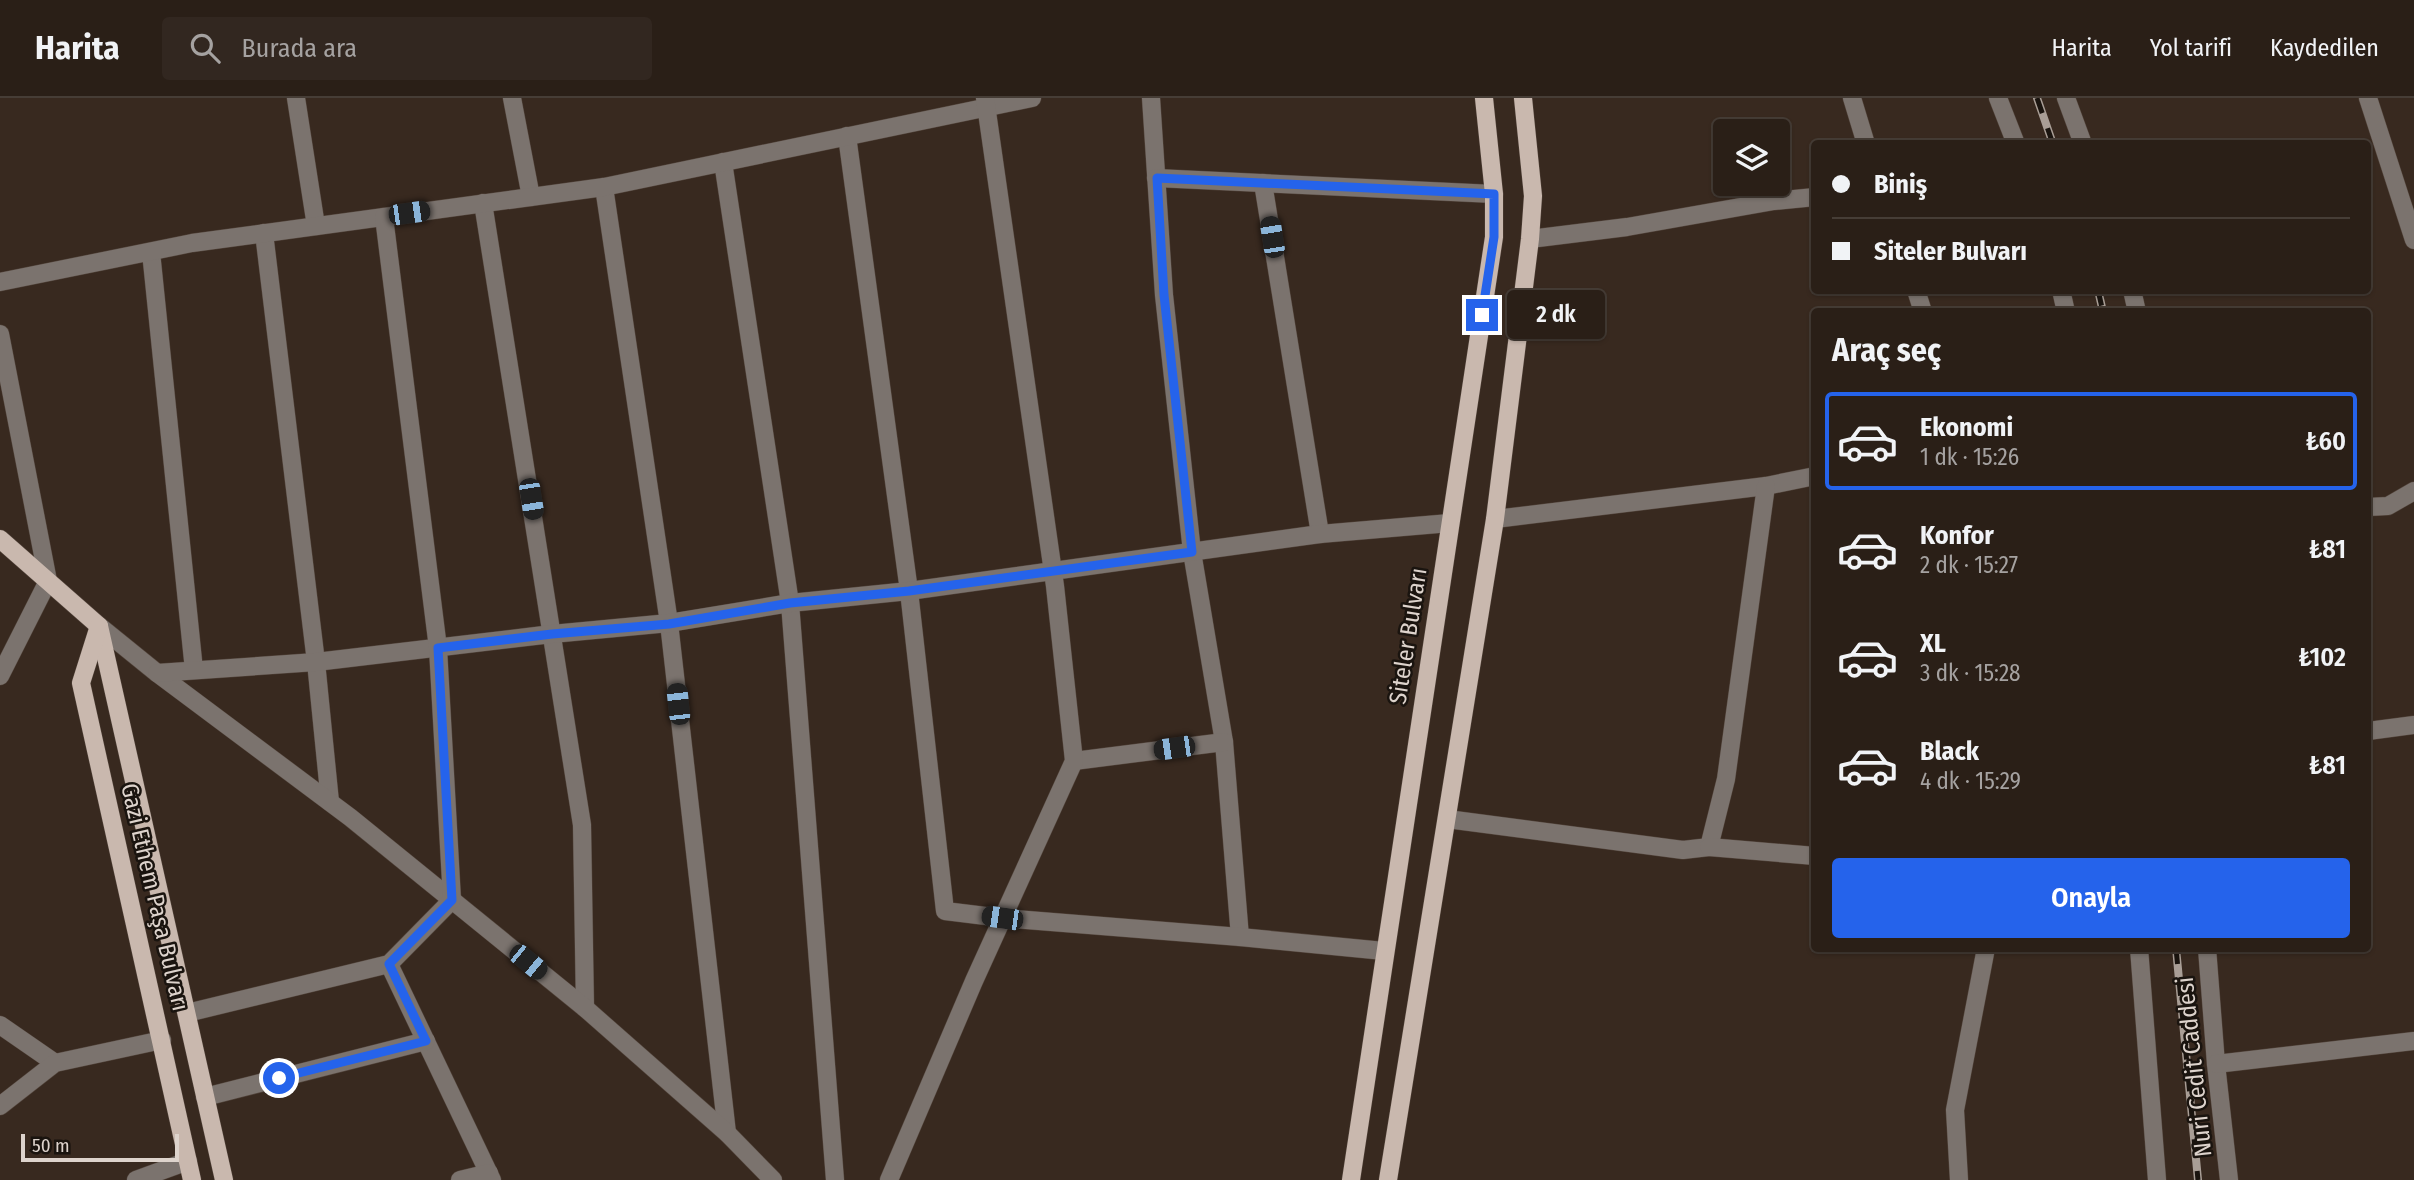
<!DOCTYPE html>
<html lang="tr">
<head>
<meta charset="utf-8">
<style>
  :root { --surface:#2a1f17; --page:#322720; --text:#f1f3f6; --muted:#a5a2a1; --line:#463d36; --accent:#2563eb }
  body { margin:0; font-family:"Fira Sans Condensed",sans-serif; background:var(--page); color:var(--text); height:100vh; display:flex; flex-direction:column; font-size:26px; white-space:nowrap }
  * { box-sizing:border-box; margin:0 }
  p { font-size:23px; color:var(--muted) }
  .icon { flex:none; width:38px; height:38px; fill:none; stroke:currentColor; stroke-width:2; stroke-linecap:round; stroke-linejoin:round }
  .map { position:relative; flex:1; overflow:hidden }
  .side { position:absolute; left:1811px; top:210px; width:560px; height:644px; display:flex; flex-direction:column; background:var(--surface); border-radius:7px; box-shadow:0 2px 5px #0004,0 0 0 2px var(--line) }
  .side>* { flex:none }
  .banner { position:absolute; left:1811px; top:42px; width:560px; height:154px; border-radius:7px; box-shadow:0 2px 5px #0004,0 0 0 2px var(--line); display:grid; align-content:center; height:154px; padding:0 21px; background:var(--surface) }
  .fabs { position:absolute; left:1713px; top:21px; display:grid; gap:14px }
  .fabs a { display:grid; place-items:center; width:77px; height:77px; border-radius:7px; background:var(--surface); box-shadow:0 2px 5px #0004,0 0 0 2px var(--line); font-size:35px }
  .scale { position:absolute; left:21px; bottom:18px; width:158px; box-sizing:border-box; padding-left:7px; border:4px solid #ddd3cc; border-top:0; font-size:19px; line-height:24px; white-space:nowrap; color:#ddd3cc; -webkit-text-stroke:5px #1a140f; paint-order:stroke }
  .end { position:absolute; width:32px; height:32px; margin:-16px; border:9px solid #2563eb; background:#fff; box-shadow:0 0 0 4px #fff }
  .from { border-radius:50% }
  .bubble { position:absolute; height:49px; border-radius:7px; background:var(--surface); box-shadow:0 2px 5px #0004,0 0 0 2px var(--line); font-size:23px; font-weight:600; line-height:49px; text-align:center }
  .car { position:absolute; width:21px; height:42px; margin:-21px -10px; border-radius:9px; box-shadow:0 0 5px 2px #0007; background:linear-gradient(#222 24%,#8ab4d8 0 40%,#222 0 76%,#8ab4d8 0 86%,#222 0) }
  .banner b { display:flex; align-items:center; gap:24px; height:66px; font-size:26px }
  .banner b+b { border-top:2px solid var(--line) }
  .banner i { width:18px; height:18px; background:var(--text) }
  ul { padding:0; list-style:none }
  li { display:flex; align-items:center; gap:21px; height:98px; margin:0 14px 10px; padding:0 7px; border:4px solid transparent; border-radius:7px }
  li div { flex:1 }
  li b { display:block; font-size:26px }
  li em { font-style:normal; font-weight:600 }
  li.current { border-color:var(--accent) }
  li>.icon { width:63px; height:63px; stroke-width:1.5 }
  h2 { padding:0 21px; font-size:32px; line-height:84px }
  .action { display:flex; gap:14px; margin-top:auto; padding:14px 21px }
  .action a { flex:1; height:80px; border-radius:7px; background:var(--accent); color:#fff; font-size:28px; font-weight:600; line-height:80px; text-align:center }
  header { display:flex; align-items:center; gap:42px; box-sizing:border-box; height:98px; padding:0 35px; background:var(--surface); border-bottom:2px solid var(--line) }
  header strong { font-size:33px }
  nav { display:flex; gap:38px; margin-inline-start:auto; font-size:24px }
  .search { width:490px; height:63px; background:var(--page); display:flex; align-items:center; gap:18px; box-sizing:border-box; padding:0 24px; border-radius:7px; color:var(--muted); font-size:26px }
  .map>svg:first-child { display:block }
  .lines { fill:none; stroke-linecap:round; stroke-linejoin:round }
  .minor-casing { stroke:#52443b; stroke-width:19 }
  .major-casing { stroke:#52443b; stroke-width:19 }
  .minor { stroke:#7b736e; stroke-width:18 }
  .major { stroke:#c9b8ae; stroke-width:18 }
  .rail-casing { stroke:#a99e96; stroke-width:8 }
  .rail { stroke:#1a140f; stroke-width:5; stroke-dasharray:16; stroke-linecap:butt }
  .route { stroke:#2563eb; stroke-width:9 }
  .labels { text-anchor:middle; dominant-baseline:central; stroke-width:5; stroke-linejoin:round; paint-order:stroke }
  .street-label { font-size:24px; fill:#ddd3cc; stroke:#1a140f }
</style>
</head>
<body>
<header>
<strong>Harita</strong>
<div class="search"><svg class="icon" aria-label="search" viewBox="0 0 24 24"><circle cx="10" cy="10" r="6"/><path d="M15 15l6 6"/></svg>Burada ara</div>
<nav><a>Harita</a><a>Yol tarifi</a><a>Kaydedilen</a></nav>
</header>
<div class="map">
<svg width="2414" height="1082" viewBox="0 0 2414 1082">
  <rect width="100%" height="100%" fill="#38291f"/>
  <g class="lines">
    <defs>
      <g id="minor">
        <path d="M296 0 316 128"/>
        <path d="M512 0 531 99"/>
        <path d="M1151 0 1164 197 1192 454 1224 644 1240 839"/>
        <path d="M1852 0 1866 46"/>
        <path d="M1998 0 2016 46"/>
        <path d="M2066 0 2083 46"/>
        <path d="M2368 0 2414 142"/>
        <path d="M847 38 909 493 945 813 1002 820 1240 839 1384 853"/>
        <path d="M723 64 790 505 835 1082"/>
        <path d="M1156 80 1494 96"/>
        <path d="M1263 85 1320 436"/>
        <path d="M604 89 669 525 727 1035"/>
        <path d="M483 105 582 727 585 910"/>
        <path d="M264 135 316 564 330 704"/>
        <path d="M1530 141 1627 129 1774 103 1815 99"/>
        <path d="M151 154 194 572"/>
        <path d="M0 184 192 145 604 89 1032 0"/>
        <path d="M1916 192 1923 214"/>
        <path d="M2061 192 2066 214"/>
        <path d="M2132 192 2137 214"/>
        <path d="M0 236 48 483 0 578"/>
        <path d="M2368 409 2388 408 2414 393"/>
        <path d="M1495 421 1766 388 1815 378"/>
        <path d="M99 528 157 575 351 720 585 910 727 1035 773 1082"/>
        <path d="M157 575 316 564 552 536 669 525 790 505 909 493 1320 436 1450 425"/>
        <path d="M2368 633 2414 627"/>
        <path d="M1074 663 1224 644"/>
        <path d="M1447 721 1683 752 1709 749 1726 681 1766 388"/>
        <path d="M1709 749 1815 758"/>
        <path d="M2139 850 2157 1082"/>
        <path d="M2207 850 2216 966 2229 1082"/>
        <path d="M389 866 492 1082"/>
        <path d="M187 915 389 866 452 802 438 550 384 119"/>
        <path d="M0 927 55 965"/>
        <path d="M2216 966 2414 943"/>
        <path d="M205 999 426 943"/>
        <path d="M0 1008 55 965 162 942"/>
        <path d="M136 1082 188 1063"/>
        <path d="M460 1082 489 1075"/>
        <path d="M889 1082 974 883 1074 663 1055 488 985 0"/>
        <path d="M1959 1082 1955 1012 1986 850"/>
      </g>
      <g id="major">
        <path d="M0 441 99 528 224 1082"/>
        <path d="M99 528 81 585 192 1082"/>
        <path d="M1351 1082 1494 139V96L1484 0"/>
        <path d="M1388 1082 1495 421 1530 141 1533 98 1523 0"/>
      </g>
    </defs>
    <!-- minor casing -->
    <use href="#minor" class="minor-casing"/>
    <!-- major casing -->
    <use href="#major" class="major-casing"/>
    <!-- minor -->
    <use href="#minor" class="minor"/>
    <!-- major -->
    <use href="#major" class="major"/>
    <defs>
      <g id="rail">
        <path d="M2037 0 2053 46"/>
        <path d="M2098 192 2103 214"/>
        <path d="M2176 850 2198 1082"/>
      </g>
    </defs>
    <!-- rail casing -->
    <use href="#rail" class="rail-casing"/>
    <!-- rail -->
    <use href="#rail" class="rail"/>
  </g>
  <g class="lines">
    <!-- route -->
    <path class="route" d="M279 980 426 943 389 866 452 802 438 550 552 536 669 526 790 505 909 493 1192 454 1164 197 1157 80 1494 96V139L1482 217"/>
  </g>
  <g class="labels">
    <!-- street labels -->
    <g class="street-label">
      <text transform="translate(1408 538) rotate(-81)">Siteler Bulvarı</text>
      <text transform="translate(155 799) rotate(77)">Gazi Ethem Paşa Bulvarı</text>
      <text transform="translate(2194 969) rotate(-96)">Nuri Cedit Caddesi</text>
    </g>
  </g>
</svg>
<div class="fabs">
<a><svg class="icon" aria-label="layers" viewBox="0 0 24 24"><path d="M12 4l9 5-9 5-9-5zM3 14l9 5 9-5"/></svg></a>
</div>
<div class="scale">50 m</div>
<i class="end from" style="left:279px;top:980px"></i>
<i class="end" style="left:1482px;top:217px"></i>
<div class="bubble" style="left:1507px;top:192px;width:98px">2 dk</div>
<i class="car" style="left:409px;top:115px;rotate:82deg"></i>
<i class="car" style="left:1272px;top:139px;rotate:351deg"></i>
<i class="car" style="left:531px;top:401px;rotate:171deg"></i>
<i class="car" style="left:678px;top:606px;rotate:354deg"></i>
<i class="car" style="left:1174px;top:650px;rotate:262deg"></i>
<i class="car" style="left:1002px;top:820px;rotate:278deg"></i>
<i class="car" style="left:528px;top:864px;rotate:129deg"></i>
<div class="banner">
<b><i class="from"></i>Biniş</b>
<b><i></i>Siteler Bulvarı</b>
</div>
<section class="side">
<h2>Araç seç</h2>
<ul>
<li class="current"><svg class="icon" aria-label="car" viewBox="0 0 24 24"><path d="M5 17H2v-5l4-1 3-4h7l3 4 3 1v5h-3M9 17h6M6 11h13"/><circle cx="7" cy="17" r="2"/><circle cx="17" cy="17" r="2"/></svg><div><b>Ekonomi</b><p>1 dk · 15:26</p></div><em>₺60</em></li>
<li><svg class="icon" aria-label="car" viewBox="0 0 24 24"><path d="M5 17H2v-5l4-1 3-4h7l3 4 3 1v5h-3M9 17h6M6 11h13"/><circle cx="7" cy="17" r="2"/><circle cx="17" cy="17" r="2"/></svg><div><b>Konfor</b><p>2 dk · 15:27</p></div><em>₺81</em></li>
<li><svg class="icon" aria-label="car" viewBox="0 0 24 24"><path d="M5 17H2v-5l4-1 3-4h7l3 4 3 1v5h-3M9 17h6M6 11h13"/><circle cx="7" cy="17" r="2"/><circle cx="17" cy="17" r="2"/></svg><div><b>XL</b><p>3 dk · 15:28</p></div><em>₺102</em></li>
<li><svg class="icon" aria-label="car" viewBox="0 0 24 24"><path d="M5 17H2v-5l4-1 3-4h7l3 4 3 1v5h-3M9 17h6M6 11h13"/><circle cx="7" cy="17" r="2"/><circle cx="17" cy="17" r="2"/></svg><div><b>Black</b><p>4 dk · 15:29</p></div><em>₺81</em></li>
</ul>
<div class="action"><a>Onayla</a></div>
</section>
</div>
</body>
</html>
